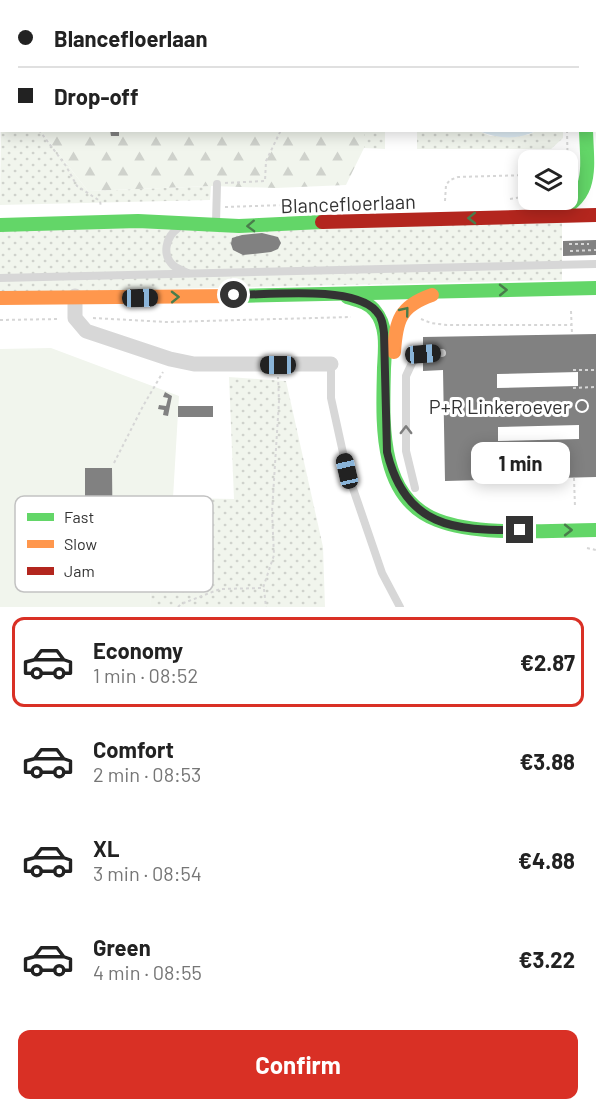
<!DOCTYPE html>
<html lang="en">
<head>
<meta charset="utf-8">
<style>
  :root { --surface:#fff; --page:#f2f2f2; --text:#222; --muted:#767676; --line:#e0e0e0; --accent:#d93025 }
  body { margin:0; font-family:Barlow,sans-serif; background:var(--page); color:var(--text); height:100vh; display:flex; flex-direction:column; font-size:22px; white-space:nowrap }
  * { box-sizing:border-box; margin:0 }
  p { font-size:20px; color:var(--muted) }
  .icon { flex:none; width:33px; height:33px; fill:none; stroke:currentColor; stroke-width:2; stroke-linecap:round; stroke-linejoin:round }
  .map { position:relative; height:607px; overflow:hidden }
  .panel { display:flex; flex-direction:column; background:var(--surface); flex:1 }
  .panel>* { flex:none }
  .top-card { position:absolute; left:0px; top:0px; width:597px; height:132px; box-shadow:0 3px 15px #0003; display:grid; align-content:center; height:132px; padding:0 18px; background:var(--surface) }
  .tools { position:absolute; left:518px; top:150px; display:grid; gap:12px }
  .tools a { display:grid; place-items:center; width:60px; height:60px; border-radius:12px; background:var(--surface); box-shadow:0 3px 15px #0003; font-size:30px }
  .end { position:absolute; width:27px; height:27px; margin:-14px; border:8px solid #333; background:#fff; box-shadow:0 0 0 3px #fff }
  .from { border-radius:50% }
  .bubble { position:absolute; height:42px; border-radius:12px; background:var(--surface); box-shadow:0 3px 15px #0003; font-size:20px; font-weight:700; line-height:42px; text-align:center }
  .car { position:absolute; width:18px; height:36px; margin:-18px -9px; border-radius:8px; box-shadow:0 0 4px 2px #0007; background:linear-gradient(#222 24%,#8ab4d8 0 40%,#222 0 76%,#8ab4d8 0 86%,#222 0) }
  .top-card b { display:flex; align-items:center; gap:21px; height:57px; font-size:22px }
  .top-card b+b { border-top:2px solid var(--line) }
  .top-card i { width:15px; height:15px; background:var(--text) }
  ul { padding:10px 0 0; list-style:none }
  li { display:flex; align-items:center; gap:18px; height:90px; margin:0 12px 9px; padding:0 6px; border:3px solid transparent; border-radius:12px }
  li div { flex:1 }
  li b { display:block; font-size:22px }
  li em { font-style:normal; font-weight:700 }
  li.on { border-color:var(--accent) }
  li>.icon { width:54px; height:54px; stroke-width:1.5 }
  .primary-button { display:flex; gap:12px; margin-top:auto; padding:12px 18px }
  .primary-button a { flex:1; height:69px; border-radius:12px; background:var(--accent); color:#fff; font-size:24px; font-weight:700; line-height:69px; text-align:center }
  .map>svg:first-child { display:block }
  .grass { fill:url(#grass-dots) }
  .forest { fill:url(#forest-firs) }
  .green { fill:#f1f5ed }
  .water { fill:#ddebf3 }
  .building { fill:#818181; fill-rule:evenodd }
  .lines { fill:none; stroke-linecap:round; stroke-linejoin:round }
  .path { stroke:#d6d6d6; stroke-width:2; stroke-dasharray:3 3; stroke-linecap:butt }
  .lane { stroke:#d7d7d7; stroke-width:8 }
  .street { stroke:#d7d7d7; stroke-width:15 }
  .fast { stroke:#63d668; stroke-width:14 }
  .slow { stroke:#ff974d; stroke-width:14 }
  .jam { stroke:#b3261e; stroke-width:14 }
  .oneway { stroke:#497c4b }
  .oneway2 { stroke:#7d7d7d }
  .route { stroke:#333; stroke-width:8 }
  .poi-dot { fill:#7a7a7a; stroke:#fff; stroke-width:2 }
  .labels { text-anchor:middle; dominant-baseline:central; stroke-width:6; stroke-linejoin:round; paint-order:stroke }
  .street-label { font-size:20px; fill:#333; stroke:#fff }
  .poi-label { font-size:20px; fill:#333; stroke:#fff; text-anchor:end }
  .key { fill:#fff; stroke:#c2c2c2; stroke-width:1.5 }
  .key-label { font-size:16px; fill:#333 }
</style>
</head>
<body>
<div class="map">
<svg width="596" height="607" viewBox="0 0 596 607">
  <defs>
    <pattern id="grass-dots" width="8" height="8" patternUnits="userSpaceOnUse" patternTransform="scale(1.5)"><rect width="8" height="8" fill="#f1f5ed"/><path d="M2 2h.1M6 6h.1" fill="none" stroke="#cfd2cc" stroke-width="1.8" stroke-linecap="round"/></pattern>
    <pattern id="forest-firs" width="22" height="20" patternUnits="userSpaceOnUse" patternTransform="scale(1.5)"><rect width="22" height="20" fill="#f1f5ed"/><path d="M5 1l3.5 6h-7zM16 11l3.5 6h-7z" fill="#cfd2cc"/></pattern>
  </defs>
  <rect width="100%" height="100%" fill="#fff"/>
  <!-- grass -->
  <g class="grass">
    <path d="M418 0H596V40V2H417Z"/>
    <path d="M1 122 2 130 41 131 88 191 211 186 210 200 0 205Z"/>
    <path d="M364 131H385V149L364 148Z"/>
    <path d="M417 131H479L490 136 528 135 536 131H563V138L551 149H417Z"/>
    <path d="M562 222V280L0 293V228Z"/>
    <path d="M229 377 286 381 323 547 325 607H150L152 535 173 498 234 499Z"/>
  </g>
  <!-- forest -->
  <g class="forest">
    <path d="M0 0H418L2 2 1 80Z"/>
    <path d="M41 131H364V148L346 185 276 188 211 186 88 191Z"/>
  </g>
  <!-- green -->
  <path class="green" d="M51 348 179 396 173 498 152 535 150 607H0V349Z"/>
  <!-- water -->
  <path class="water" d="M479 131V130L536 131C518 140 498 139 479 131Z"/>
  <!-- building -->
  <g class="building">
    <path d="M110 130H119V136H111Z"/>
    <path d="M262 233 278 237 281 243 278 249 271 252 253 254 243 255 233 250 231 244 232 238 242 235Z"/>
    <path d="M596 240V255L563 256V241Z"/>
    <path d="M596 334V477L445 481 443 370 423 371V337ZM578 372V386L497 388V374ZM579 425V439L498 441V427Z"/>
    <path d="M165 392 172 396 168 416 163 415 164 410 158 409 159 405 166 406 168 398 163 397Z"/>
    <rect x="178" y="406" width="35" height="11"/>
    <path d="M85 468H112L113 562H79V551H85Z"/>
  </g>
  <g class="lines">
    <!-- path -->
    <g class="path">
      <path d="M390 2 391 0"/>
      <path d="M596 46V45"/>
      <path d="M39 130 66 166 77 186 100 201 101 207"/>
      <path d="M567 130 568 178"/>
      <path d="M225 183 265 181 266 161 281 130"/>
      <path d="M510 199 528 196"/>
      <path d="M445 201 446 185 450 180 458 177 528 175"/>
      <path d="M225 207 285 205"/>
      <path d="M569 244H589"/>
      <path d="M570 251 596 250"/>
      <path d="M571 311 572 334"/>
      <path d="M93 318 167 322 351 317"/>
      <path d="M421 319 431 323 447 325H572"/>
      <path d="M0 320 60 319"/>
      <path d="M573 370H596"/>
      <path d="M573 388 596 387"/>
      <path d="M114 463 143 406 163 372"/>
      <path d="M574 478 575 507"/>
      <path d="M587 548 596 550"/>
      <path d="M264 589 266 607"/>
      <path d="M178 607 181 604 220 589 263 588 274 555 272 512 279 401 278 377"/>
    </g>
    <!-- lane -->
    <g class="lane">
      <path d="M0 93 2 95"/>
      <path d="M216 224 217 184"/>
      <path d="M178 228C166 237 161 255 174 266 178 269 184 271 188 273"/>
      <path d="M0 278 596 264"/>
      <path d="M331 364V398L347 471 382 573 400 607"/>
      <path d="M415 488 406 451V376L412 363 419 356 423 354 442 353"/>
    </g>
    <!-- street -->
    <path class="street" d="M75 296V318L86 331 170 359 194 364H331"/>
    <!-- fast -->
    <g class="fast">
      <path d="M552 214C595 198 587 168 586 130"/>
      <path d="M0 225 138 221 239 226 322 222"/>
      <path d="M237 296 596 288"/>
      <path d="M347 297C357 300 368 302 375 311 388 326 385 350 384 368 383 420 377 497 437 520 481 537 549 530 596 530"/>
    </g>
    <!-- slow -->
    <g class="slow">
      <path d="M596 93V94"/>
      <path d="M0 298 237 296"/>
      <path d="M394 352C396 320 400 306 432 295"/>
    </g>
    <!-- jam -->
    <path class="jam" d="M322 222 596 215"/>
  </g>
  <!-- one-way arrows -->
  <defs><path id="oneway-chevron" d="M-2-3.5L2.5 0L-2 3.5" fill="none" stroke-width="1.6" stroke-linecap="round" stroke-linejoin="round" transform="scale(1.5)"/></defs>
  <g class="oneway">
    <use href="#oneway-chevron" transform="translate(472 218) rotate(179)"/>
    <use href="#oneway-chevron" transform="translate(251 226) rotate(178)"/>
    <use href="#oneway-chevron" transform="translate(503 290) rotate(-1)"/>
    <use href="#oneway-chevron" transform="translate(175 297) rotate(-1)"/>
    <use href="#oneway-chevron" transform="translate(405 311) rotate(-51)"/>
    <use href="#oneway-chevron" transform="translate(568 530)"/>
  </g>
  <use class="oneway2" href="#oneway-chevron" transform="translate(406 430) rotate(-90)"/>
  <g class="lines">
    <!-- route -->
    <path class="route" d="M234 295C268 295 353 285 376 311 382 317 383 325 384 333L387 452C405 527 454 531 520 530"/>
  </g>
  <!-- markers -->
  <circle class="poi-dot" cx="582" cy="406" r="6"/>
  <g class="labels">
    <!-- street labels -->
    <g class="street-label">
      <text transform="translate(348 203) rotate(-2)">Blancefloerlaan</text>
    </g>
    <!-- poi labels -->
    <g class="poi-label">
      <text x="570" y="406">P+R Linkeroever</text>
    </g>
  </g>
  <!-- legend -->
  <rect x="15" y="496" width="198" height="96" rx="9" class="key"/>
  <rect x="27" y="513" width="27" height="8" fill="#63d668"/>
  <rect x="27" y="540" width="27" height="8" fill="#ff974d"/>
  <rect x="27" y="567" width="27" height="8" fill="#b3261e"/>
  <g class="key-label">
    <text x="64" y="523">Fast</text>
    <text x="64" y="550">Slow</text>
    <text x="64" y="577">Jam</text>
  </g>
</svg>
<div class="tools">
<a><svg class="icon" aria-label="layers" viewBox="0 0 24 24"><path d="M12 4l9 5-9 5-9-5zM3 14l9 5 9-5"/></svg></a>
</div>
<i class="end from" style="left:234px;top:295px"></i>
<i class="end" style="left:520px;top:530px"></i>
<div class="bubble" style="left:471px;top:442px;width:99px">1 min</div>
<i class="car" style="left:140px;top:298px;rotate:89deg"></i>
<i class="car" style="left:423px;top:354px;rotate:86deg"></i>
<i class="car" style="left:278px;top:365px;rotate:270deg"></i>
<i class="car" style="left:347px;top:471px;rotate:347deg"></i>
<div class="top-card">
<b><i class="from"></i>Blancefloerlaan</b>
<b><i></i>Drop-off</b>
</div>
</div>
<section class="panel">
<ul>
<li class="on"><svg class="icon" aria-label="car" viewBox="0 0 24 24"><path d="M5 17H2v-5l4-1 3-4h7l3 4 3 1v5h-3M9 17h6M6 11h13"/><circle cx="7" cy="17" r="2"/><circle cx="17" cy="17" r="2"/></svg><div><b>Economy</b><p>1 min · 08:52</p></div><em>€2.87</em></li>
<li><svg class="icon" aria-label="car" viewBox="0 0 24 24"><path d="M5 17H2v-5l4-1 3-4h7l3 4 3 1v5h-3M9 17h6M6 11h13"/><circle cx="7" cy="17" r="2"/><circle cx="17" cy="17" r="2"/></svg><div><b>Comfort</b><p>2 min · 08:53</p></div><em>€3.88</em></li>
<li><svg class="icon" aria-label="car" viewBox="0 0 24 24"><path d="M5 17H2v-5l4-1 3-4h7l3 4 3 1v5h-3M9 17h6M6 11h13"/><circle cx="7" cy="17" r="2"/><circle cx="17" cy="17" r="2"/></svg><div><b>XL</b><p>3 min · 08:54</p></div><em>€4.88</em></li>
<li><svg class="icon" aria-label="car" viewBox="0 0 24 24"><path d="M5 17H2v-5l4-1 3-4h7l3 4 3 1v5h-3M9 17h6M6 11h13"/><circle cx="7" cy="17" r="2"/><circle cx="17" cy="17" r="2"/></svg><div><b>Green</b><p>4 min · 08:55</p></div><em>€3.22</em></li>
</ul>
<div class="primary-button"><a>Confirm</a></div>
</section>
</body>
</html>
